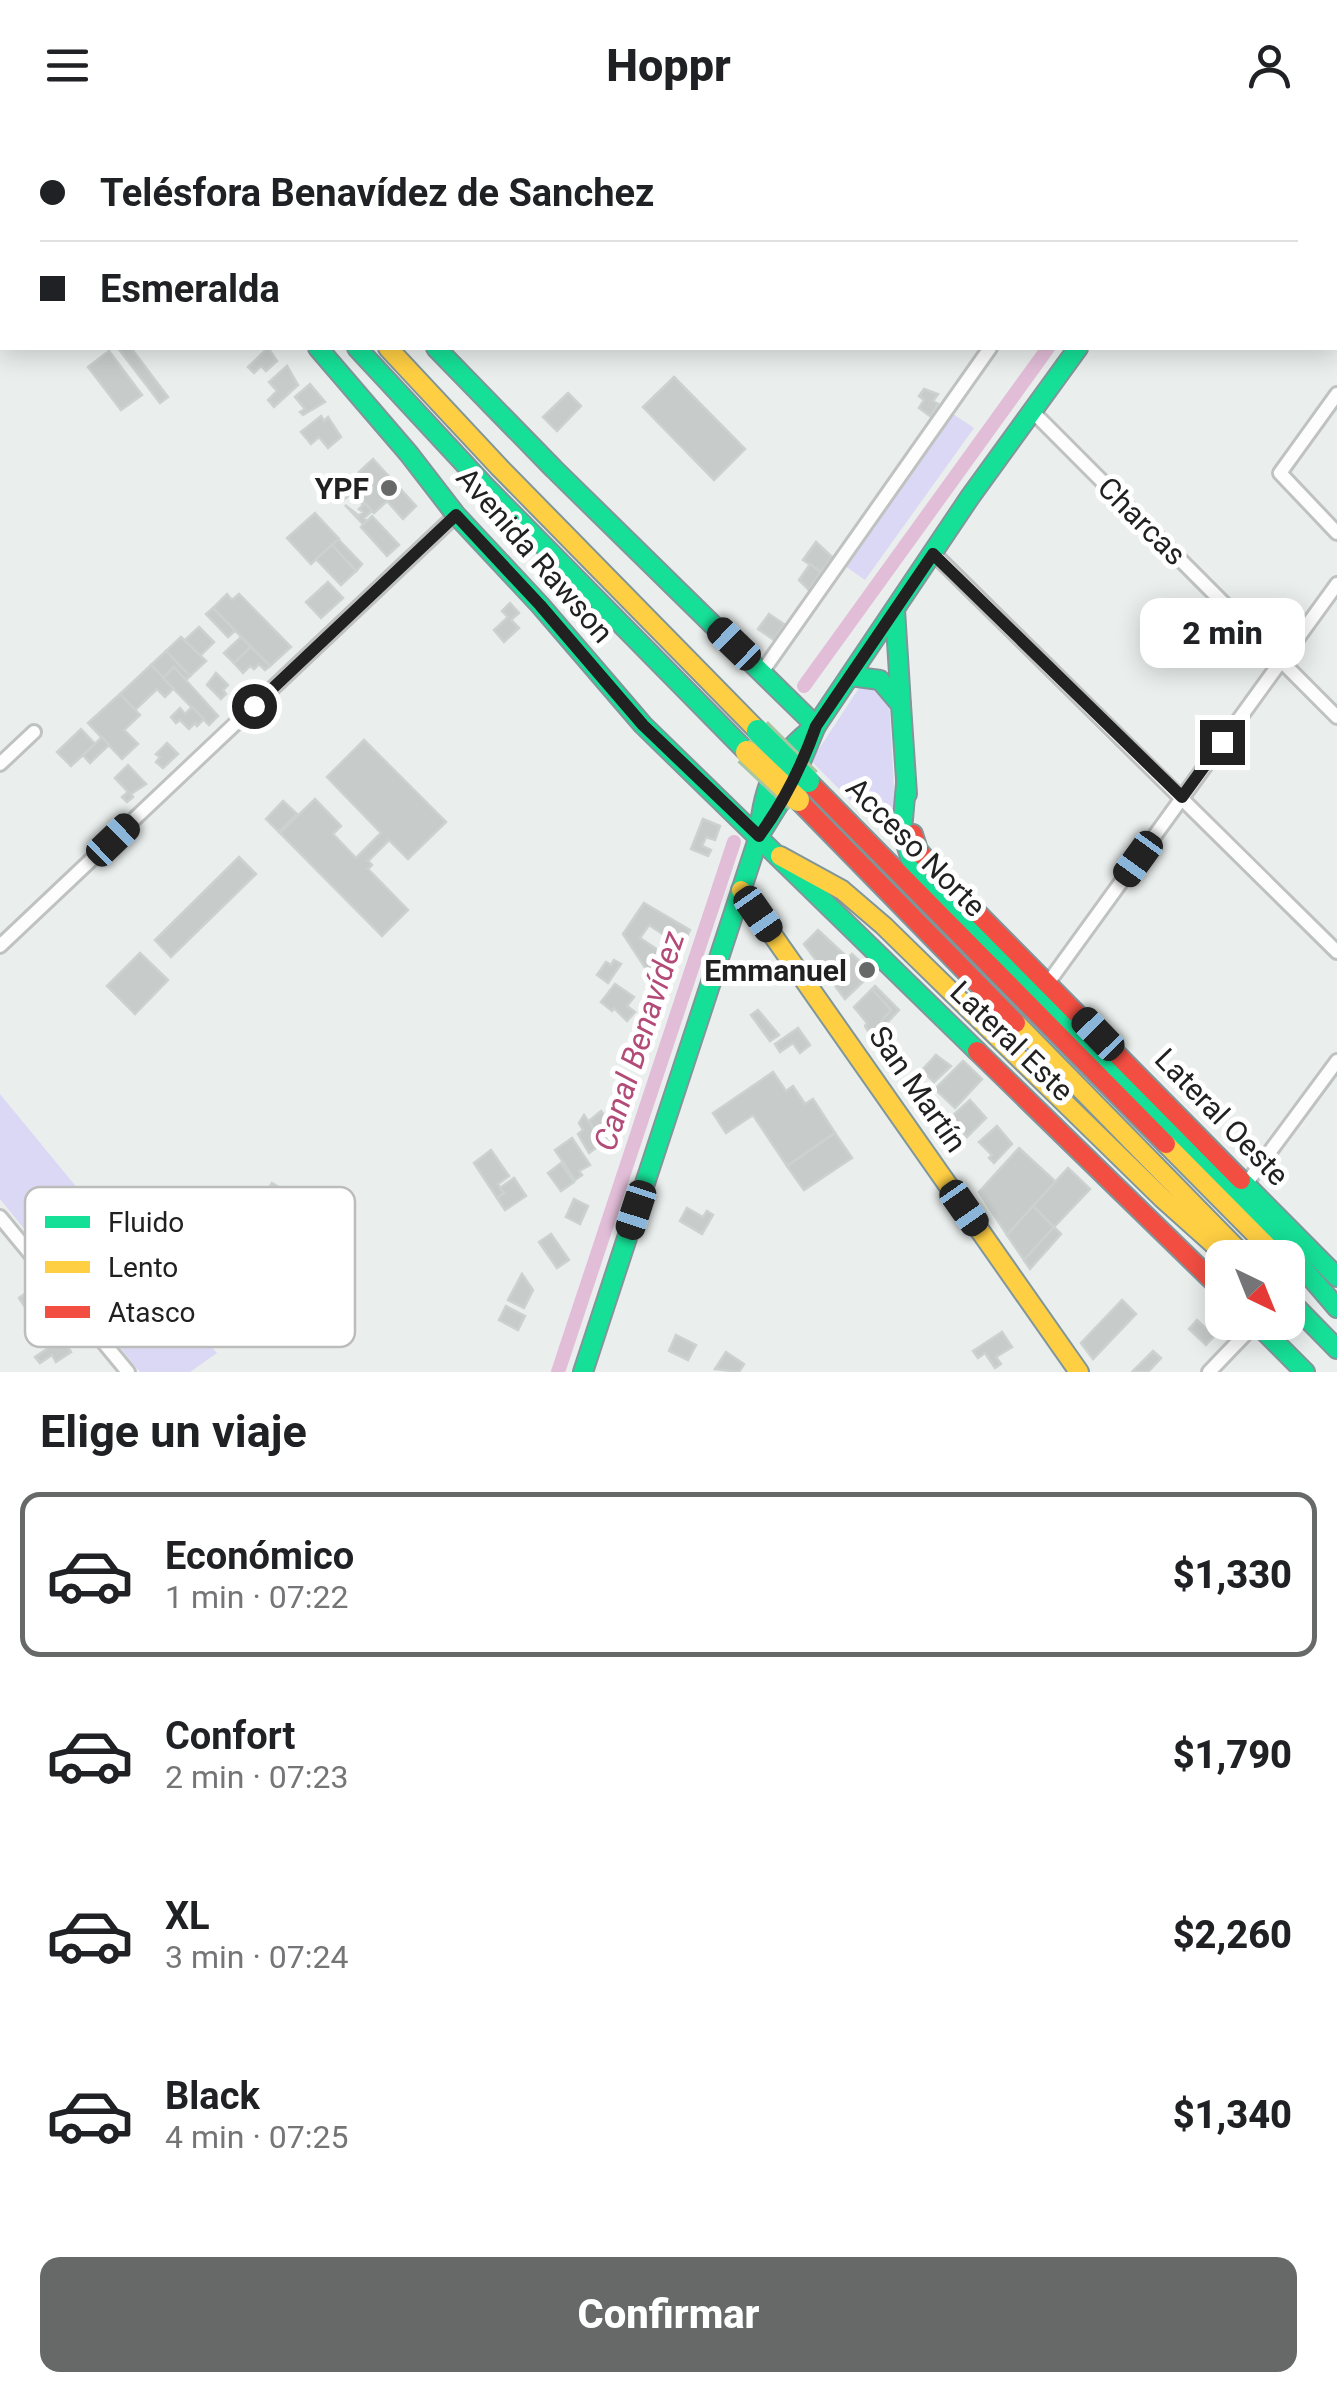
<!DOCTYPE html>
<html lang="es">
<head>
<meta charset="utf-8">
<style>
  :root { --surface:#fff; --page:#f6f6f6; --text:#202124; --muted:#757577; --line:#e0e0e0; --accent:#676969 }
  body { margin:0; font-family:Roboto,sans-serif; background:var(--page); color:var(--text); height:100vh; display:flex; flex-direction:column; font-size:38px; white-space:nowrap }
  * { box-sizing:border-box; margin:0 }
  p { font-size:32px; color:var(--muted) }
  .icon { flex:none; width:55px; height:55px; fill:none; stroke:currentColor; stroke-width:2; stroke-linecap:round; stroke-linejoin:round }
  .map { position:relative; height:1242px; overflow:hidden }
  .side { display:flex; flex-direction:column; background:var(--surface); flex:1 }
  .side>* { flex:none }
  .guide { position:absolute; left:0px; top:0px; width:1338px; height:220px; box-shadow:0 5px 25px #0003; display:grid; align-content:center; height:220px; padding:0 40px; background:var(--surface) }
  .needle { width:65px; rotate:137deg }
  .controls { position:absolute; left:1205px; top:1110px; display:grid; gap:20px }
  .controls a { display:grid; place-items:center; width:100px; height:100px; border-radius:20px; background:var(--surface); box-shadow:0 5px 25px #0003; font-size:50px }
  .end { position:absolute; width:45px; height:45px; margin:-22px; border:12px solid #212121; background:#fff; box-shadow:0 0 0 5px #fff }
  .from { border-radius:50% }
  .bubble { position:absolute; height:70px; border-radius:20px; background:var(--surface); box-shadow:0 5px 25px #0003; font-size:32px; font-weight:800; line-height:70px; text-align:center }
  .car { position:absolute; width:30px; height:60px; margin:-30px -15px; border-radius:12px; box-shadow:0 0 8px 2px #0007; background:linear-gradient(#222 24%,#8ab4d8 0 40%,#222 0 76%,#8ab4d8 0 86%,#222 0) }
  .guide b { display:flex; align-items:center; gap:35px; height:95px; font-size:38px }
  .guide b+b { border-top:2px solid var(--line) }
  .guide i { width:25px; height:25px; background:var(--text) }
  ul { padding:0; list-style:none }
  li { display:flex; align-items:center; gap:30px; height:165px; margin:0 20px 15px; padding:0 20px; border:5px solid transparent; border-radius:20px }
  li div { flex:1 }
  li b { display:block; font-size:38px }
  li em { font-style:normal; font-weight:800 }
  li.on { border-color:var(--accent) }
  li>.icon { width:90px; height:90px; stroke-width:1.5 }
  h2 { padding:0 40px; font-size:45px; line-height:120px }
  .button { display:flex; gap:20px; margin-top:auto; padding:20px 40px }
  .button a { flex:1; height:115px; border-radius:20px; background:var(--accent); color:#fff; font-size:40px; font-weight:800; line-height:115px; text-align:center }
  header { display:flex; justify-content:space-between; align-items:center; height:130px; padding:0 40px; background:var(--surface); font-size:45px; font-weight:800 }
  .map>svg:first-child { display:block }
  .park { fill:#dbd8f5 }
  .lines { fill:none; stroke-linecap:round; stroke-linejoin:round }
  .canal { stroke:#e2bdd8; stroke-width:14 }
  .building { fill:#c7ccca; stroke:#cbd2d0; stroke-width:2.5 }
  .street-casing { stroke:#c0c2c2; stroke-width:18 }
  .fast-casing { stroke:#81969a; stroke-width:22 }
  .slow-casing { stroke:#81969a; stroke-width:22 }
  .jam-casing { stroke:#81969a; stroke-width:22 }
  .street { stroke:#fcfdfc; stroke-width:12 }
  .fast { stroke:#16e098; stroke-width:18 }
  .slow { stroke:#ffcf43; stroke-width:18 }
  .jam { stroke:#f24e42; stroke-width:18 }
  .fast-bridge-casing { stroke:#a9c5a1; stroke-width:28; stroke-linecap:butt }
  .slow-bridge-casing { stroke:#a9c5a1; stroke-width:28; stroke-linecap:butt }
  .fast-bridge { stroke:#16e098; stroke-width:22 }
  .slow-bridge { stroke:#ffcf43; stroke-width:22 }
  .route { stroke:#212121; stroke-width:12 }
  .poi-dot { fill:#676969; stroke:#fff; stroke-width:4 }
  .labels { text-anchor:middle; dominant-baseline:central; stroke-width:10; stroke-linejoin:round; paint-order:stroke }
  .poi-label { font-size:30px; font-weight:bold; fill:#212121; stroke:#fff; text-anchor:end }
  .street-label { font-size:30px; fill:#212121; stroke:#fff }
  .water-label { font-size:32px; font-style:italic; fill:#b34b78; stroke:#fff }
  .key { fill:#fff; stroke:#bcbcbc; stroke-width:2.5 }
  .key-label { font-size:28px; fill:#212121 }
</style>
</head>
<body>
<header><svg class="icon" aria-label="menu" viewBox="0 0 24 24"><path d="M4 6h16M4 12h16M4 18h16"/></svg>Hoppr<svg class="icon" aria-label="person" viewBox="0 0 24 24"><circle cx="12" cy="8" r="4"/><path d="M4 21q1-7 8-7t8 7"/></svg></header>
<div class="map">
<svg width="1337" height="1242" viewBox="0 0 1337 1242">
  <rect width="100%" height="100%" fill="#eaefee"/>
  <!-- park -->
  <g class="park">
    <path d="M953 284 974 298 865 450 845 436Z"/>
    <path d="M875 555 889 569 895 673 903 723 811 631 859 558Z"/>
    <path d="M0 964 184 1188 217 1223 190 1242H140L0 1069Z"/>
  </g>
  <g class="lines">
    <!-- canal -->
    <g class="canal">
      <path d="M1203 2 1205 0"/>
      <path d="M804 556 1048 218"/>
      <path d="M558 1242 734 712"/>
    </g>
  </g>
  <!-- building -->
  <g class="building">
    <path d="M118 218H131L168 267 160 273Z"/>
    <path d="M268 218 277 231 266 241 261 236 254 243 248 237Z"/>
    <path d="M109 221 142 265 121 280 88 237Z"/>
    <path d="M287 236 298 255 274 277 268 270 277 261 269 252Z"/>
    <path d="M674 247 745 319 714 350 643 277Z"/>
    <path d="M310 254 325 272 303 285 300 282 305 279 295 267Z"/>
    <path d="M924 259 938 264 933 271 938 274 930 286 919 278 924 270 919 266Z"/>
    <path d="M568 263 581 276 557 301 543 287Z"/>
    <path d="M321 286 324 291 328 287 341 307 328 318 319 307 311 314 301 302Z"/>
    <path d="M373 329 416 376 403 389 387 371 374 383 361 369 373 357 359 342Z"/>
    <path d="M346 353 372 381 364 388 367 391 363 394 345 375 359 386 363 382 359 379 363 375 352 363 342 371 335 364Z"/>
    <path d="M315 383 339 409 311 434 287 408Z"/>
    <path d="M372 386 399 415 387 426 361 397Z"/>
    <path d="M338 409 362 434 356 441 332 415Z"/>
    <path d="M816 412 832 427 821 442 803 430Z"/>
    <path d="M332 415 356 441 341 455 316 429Z"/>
    <path d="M810 434 821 442 809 460 799 450Z"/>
    <path d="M328 452 343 468 321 488 306 472Z"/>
    <path d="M227 464 232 470 239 464 291 517 270 536 213 478Z"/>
    <path d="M510 473 519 483 511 490 519 498 504 512 494 500 508 487 502 481Z"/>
    <path d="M213 478 235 501 228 507 206 484Z"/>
    <path d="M769 484 784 494 774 510 758 499Z"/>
    <path d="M199 497 214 512 200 526 185 510Z"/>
    <path d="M181 507 206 531 190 546 166 521Z"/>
    <path d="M241 507 251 517 234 533 224 523Z"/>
    <path d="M251 517 270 536 265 540 259 534 254 539 250 536 243 543 234 533Z"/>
    <path d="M166 521 190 546 186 550 174 537 163 548 151 535Z"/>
    <path d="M151 535 174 558 165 567 157 559 135 580 120 564Z"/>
    <path d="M174 537 218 586 209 595 163 548Z"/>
    <path d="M216 543 228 555 223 560 226 564 221 569 207 555Z"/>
    <path d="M120 564 140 585 124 600 138 614 122 629 88 593Z"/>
    <path d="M192 577 204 589 197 596 195 593 189 599 180 590 176 593 171 587 180 578 185 584Z"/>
    <path d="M81 599 95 614 71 636 57 622Z"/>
    <path d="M102 607 109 615 90 633 83 625Z"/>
    <path d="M364 610 446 692 408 729 389 710 368 731 372 735 368 739 408 780 382 806 280 703 315 669 341 696 333 704 356 728 381 703 327 647Z"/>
    <path d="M167 613 178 624 163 638 156 632 160 627 156 624Z"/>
    <path d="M128 635 146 654 131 664 133 667 127 672 122 667 128 662 115 648Z"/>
    <path d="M283 671 297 684 279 702 266 689Z"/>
    <path d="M703 689 720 696 715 710 706 707 702 716 711 720 708 726 691 719Z"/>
    <path d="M239 727 256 744 171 827 155 810Z"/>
    <path d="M644 773 690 800 682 817 649 795 640 808 676 832 668 850 646 839 623 804Z"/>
    <path d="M818 800 848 828 852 824 872 843 845 869 804 814Z"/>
    <path d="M140 823 168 850 135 884 107 856Z"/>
    <path d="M614 830 621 834 608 853 597 845 606 832 611 835Z"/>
    <path d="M615 854 634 867 627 876 635 882 627 891 614 878 612 881 601 872Z"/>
    <path d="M875 856 899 880 885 895 881 891 891 880 872 859Z"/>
    <path d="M872 859 891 880 881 891 885 900 874 911 865 896 867 893 854 877Z"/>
    <path d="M758 880 779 905 770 911 751 885Z"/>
    <path d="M798 898 810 915 800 923 793 913 780 922 775 914Z"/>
    <path d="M936 925 951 936 934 952 922 940Z"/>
    <path d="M963 931 982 949 955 978 935 959Z"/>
    <path d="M773 942 786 961 793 956 805 974 813 969 835 1003 787 1036 753 985 726 1003 713 983Z"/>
    <path d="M970 970 986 988 967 1007 962 1002 965 999 951 987Z"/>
    <path d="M601 981 616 999 610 1011 598 996 594 1000 589 991Z"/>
    <path d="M584 985 603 1013 589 1023 578 1004 583 1000 579 993Z"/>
    <path d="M997 996 1012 1014 994 1033 989 1028 992 1025 979 1012Z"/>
    <path d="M835 1003 852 1028 804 1060 787 1036Z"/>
    <path d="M572 1008 590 1035 579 1041 582 1045 575 1050 555 1020Z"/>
    <path d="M1019 1018 1056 1052 1007 1105 979 1062Z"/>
    <path d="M491 1020 509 1046 498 1054 504 1063 497 1068 474 1033Z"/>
    <path d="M561 1033 574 1052 561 1061 548 1043Z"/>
    <path d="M1068 1038 1090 1059 1054 1097 1033 1076Z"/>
    <path d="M514 1048 526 1066 505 1080 497 1068 504 1063 500 1058Z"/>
    <path d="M272 1053 290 1064 270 1098 251 1087Z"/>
    <path d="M574 1069 588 1076 580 1094 566 1087Z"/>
    <path d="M1033 1076 1054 1097 1024 1130 1007 1105Z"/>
    <path d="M687 1078 703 1087 707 1081 713 1085 702 1104 680 1091Z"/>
    <path d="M1054 1097 1061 1104 1030 1139 1024 1130Z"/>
    <path d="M551 1104 569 1130 557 1138 539 1112Z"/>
    <path d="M522 1144 533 1160 524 1178 508 1170Z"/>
    <path d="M38 1162 44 1173 29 1183 19 1168 26 1163 29 1167Z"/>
    <path d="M1122 1170 1136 1184 1093 1229 1081 1213Z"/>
    <path d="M506 1176 525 1186 518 1200 499 1190Z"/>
    <path d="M1197 1190 1214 1206 1206 1215 1189 1199Z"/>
    <path d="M1002 1202 1012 1217 996 1227 1001 1234 995 1238 985 1223 978 1228 973 1221Z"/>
    <path d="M69 1204 74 1213 68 1217 71 1222 56 1232 52 1225 40 1233 35 1227Z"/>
    <path d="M676 1205 696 1215 688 1230 669 1221Z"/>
    <path d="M1153 1221 1161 1228 1148 1242H1132Z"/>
    <path d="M726 1222 744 1234 739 1242 715 1239Z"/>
  </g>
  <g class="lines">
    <defs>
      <g id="street">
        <path d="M1304 0 1308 2"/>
        <path d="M1140 2 1142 0"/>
        <path d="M1335 22 1337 23"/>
        <path d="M0 116 2 115"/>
        <path d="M1337 264 1280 343 1337 403"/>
        <path d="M1032 281 1337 587"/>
        <path d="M933 423 1337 822"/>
        <path d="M762 542 990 218"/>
        <path d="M0 634 34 602"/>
        <path d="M0 816 456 385"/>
        <path d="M1048 853 1337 454"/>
        <path d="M1246 1054 1337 931"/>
        <path d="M0 1087 128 1242"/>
        <path d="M1209 1242 1256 1193"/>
      </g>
      <g id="fast">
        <path d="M137 0 139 2"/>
        <path d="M175 0 177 2"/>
        <path d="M248 0 250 2"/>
        <path d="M1232 2 1234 0"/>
        <path d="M318 218 409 324 456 385 540 475 643 595 977 921"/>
        <path d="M357 218 486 357 747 622"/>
        <path d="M436 218 554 339 816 596"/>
        <path d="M895 480 901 575"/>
        <path d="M850 546 880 550 901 575 907 664"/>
        <path d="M906 654 902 701 912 733 1235 1059 1337 1178"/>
        <path d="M759 704C763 656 776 625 816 596"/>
        <path d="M759 706 792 653 816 596 970 367 1078 218"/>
        <path d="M1241 1050 1337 1147"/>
        <path d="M1288 1169 1337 1219"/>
        <path d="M1255 1192 1305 1242"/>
        <path d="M583 1242 759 706"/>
      </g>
      <g id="slow">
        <path d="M388 218 500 338 758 601"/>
        <path d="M780 726 842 760 884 796 1162 1068 1219 1119"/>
        <path d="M741 760 1079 1242"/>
        <path d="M1016 893 1246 1128"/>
        <path d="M1166 1014 1272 1121"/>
      </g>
      <g id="jam">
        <path d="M210 0 212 2"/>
        <path d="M808 651 1166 1014"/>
        <path d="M798 670 1016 893"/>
        <path d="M913 704 918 720 933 738 1241 1050"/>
        <path d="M977 921 1222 1160"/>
      </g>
    </defs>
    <!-- street casing -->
    <use href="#street" class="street-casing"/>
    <!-- fast casing -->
    <use href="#fast" class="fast-casing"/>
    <!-- slow casing -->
    <use href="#slow" class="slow-casing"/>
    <!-- jam casing -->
    <use href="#jam" class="jam-casing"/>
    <!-- street -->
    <use href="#street" class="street"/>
    <!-- fast -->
    <use href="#fast" class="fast"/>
    <!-- slow -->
    <use href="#slow" class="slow"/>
    <!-- jam -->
    <use href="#jam" class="jam"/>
    <defs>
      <path id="fast-bridge" d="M758 601 808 651"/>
      <path id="slow-bridge" d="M747 622 798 670"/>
    </defs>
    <!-- fast-bridge casing -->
    <use href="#fast-bridge" class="fast-bridge-casing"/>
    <!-- slow-bridge casing -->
    <use href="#slow-bridge" class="slow-bridge-casing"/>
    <!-- fast-bridge -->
    <use href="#fast-bridge" class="fast-bridge"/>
    <!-- slow-bridge -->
    <use href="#slow-bridge" class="slow-bridge"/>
  </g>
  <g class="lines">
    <!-- route -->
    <path class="route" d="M254 576 456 385 540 475 643 595 759 706C784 672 802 636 816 596L933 424 1182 667 1222 612"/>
  </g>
  <!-- markers -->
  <g class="poi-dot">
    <circle cx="389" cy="358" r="10"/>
    <circle cx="867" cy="840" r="10"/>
  </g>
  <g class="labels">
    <!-- poi labels -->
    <g class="poi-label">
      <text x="369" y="358">YPF</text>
      <text x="847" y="840">Emmanuel</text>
    </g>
    <!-- street labels -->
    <g class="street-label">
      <text transform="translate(1142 391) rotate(45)">Charcas</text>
      <text transform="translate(535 425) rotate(49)">Avenida Rawson</text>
      <text transform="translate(916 717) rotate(45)">Acceso Norte</text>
      <text transform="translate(1012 911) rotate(44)">Lateral Este</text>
      <text transform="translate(918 959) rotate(55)">San Martín</text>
      <text transform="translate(1222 987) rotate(46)">Lateral Oeste</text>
    </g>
    <!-- water labels -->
    <g class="water-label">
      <text transform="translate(639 911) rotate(-72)">Canal Benavídez</text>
    </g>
  </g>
  <!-- legend -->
  <rect x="25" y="1057" width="330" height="160" rx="15" class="key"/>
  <rect x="45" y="1086" width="45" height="12" fill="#16e098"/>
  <rect x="45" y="1131" width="45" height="12" fill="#ffcf43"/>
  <rect x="45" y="1176" width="45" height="12" fill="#f24e42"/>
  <g class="key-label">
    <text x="108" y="1102">Fluido</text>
    <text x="108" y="1147">Lento</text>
    <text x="108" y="1192">Atasco</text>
  </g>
</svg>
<div class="controls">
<a><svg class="needle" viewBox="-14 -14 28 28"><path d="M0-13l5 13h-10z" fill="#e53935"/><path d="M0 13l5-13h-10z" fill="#757577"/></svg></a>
</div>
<i class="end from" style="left:254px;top:576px"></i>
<i class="end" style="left:1222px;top:612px"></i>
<div class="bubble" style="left:1140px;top:468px;width:165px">2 min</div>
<i class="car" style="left:734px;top:514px;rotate:314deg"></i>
<i class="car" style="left:113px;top:710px;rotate:46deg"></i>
<i class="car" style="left:1138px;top:729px;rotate:216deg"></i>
<i class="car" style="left:758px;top:784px;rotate:145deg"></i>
<i class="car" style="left:1098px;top:904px;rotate:316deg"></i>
<i class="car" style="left:964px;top:1078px;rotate:145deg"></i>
<i class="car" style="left:636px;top:1080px;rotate:198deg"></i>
<div class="guide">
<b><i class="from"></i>Telésfora Benavídez de Sanchez</b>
<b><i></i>Esmeralda</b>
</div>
</div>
<section class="side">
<h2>Elige un viaje</h2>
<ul>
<li class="on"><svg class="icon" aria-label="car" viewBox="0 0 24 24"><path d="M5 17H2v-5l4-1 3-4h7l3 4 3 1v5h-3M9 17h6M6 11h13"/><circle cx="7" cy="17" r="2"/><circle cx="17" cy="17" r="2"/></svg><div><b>Económico</b><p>1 min · 07:22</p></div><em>$1,330</em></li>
<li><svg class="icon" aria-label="car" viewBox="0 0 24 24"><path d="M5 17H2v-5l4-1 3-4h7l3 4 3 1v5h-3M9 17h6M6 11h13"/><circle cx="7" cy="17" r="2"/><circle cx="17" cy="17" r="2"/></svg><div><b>Confort</b><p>2 min · 07:23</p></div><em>$1,790</em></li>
<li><svg class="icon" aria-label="car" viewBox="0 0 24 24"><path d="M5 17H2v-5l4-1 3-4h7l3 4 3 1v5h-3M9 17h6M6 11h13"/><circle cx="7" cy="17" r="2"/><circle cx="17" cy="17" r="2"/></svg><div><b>XL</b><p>3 min · 07:24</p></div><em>$2,260</em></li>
<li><svg class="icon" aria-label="car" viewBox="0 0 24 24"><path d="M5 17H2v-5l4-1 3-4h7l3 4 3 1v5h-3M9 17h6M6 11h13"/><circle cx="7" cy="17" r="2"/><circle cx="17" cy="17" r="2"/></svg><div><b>Black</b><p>4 min · 07:25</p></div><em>$1,340</em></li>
</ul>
<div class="button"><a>Confirmar</a></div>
</section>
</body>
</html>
